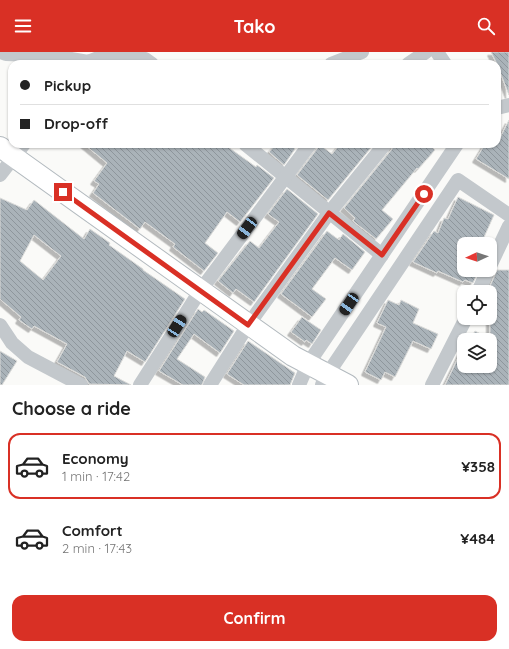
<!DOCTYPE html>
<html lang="en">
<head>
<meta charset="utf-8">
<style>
  :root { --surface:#fff; --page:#f6f6f6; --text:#222; --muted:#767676; --line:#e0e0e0; --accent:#d93025 }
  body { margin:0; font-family:Quicksand,sans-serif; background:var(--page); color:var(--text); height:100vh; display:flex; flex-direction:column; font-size:15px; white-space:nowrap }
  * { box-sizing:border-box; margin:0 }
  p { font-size:13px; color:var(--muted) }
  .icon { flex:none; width:22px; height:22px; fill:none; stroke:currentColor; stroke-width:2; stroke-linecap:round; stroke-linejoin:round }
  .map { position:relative; height:333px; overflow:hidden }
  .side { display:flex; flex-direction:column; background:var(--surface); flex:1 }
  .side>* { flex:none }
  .banner { position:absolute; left:8px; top:8px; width:493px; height:88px; border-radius:12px; box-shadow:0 1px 3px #0004; display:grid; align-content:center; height:88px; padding:0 12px; background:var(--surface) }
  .needle { width:26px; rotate:267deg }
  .buttons { position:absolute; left:457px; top:185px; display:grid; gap:8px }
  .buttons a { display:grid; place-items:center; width:40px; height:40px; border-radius:8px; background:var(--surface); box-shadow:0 1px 3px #0004; font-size:20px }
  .end { position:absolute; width:18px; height:18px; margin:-9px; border:5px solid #d93025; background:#fff; box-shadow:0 0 0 2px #fff }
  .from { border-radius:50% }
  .car { position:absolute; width:12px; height:24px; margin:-12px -6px; border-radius:5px; box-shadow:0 0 3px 1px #0007; background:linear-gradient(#222 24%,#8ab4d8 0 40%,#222 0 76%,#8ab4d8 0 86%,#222 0) }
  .banner b { display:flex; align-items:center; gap:14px; height:38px; font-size:15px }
  .banner b+b { border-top:1px solid var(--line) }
  .banner i { width:10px; height:10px; background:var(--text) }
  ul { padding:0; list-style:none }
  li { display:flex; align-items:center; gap:12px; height:66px; margin:0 8px 6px; padding:0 4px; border:2px solid transparent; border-radius:12px }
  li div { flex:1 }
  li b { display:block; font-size:15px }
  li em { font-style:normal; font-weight:800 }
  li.current { border-color:var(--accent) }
  li>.icon { width:36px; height:36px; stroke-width:1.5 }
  h2 { padding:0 12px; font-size:18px; line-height:48px }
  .primary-button { display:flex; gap:8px; margin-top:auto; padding:8px 12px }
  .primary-button a { flex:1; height:46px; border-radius:12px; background:var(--accent); color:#fff; font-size:16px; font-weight:800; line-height:46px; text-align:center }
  header { display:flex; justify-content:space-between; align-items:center; height:52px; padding:0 12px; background:var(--accent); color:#fff; font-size:18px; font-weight:800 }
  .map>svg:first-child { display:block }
  .building { fill:url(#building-back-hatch); stroke:#dcdcda; fill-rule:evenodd; filter:url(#shadow) }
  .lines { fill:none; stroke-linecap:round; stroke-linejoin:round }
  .secondary-casing { stroke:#b3babf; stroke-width:22 }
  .street { stroke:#c3c8cc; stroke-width:14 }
  .secondary { stroke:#fff; stroke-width:20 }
  .route { stroke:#d93025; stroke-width:5 }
</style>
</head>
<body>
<header><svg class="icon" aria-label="menu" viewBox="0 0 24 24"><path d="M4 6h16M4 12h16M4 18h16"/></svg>Tako<svg class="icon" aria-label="search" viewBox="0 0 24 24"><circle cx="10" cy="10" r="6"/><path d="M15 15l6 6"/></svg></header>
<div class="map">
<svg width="509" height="333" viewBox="0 0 509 333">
  <defs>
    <pattern id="building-back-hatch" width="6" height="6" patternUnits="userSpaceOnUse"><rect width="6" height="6" fill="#aab3b9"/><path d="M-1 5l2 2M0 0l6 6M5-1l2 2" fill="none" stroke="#8e969c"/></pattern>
    <filter id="shadow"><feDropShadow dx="-3.5" dy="3.5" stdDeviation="0" flood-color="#0004"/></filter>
  </defs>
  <rect width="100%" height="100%" fill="#fafaf8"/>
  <!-- building -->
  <g class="building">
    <path d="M491 0H509V43L497 12Z"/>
    <path d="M509 68V127L476 107 485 92H497Z"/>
    <path d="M84 92H224L256 115 257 113 274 126 240 170 227 160 205 191 218 201 204 219 173 195 175 192 145 170 140 177 93 141 99 132 94 129 107 111Z"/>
    <path d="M276 92H290L295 97 284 113 269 100Z"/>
    <path d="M340 92H374L328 148 297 123 320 93 332 102Z"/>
    <path d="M393 92H428L435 98 418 117 417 116 382 158 393 167 376 187 353 169 355 166 344 156 392 97Z"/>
    <path d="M287 137 318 162 254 250 236 237 233 241 218 229 250 189 259 196 279 170 268 162Z"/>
    <path d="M458 145 494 163 481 192H464V218H479L473 231 465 228 463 230 438 219 437 221 413 210 434 179 438 181 444 166 448 167Z"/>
    <path d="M0 146 27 158 34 148 84 187 90 177 110 191 109 193 143 217V218L185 247 145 310 127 299 114 324 131 333 89 332 85 325 57 310 67 292 34 274 32 277 19 268 21 265 0 247ZM34 183 61 204 43 228 20 209Z"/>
    <path d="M327 179 339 188 343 182 365 200 352 218 335 206 312 237 326 247 312 265 281 242Z"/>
    <path d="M497 218H509V333H445L461 300 464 301V314H490V288H470L475 279 490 287V240L488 239Z"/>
    <path d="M388 248 399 253 401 248 419 257 413 271 438 282 431 297 413 289 395 325 385 320 381 328 365 320 386 275 377 271Z"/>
    <path d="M198 257 202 260 204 258 234 279 220 301 194 282 177 307 205 325 202 333H183L159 319Z"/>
    <path d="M302 265 321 278 312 292 306 288 305 290 291 280Z"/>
    <path d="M248 289 295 321 290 333H244L227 322Z"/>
    <path d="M0 299 17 309 2 333H0Z"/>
  </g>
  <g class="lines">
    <defs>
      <path id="secondary" d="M0 95 293 304 348 333"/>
    </defs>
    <!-- secondary casing -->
    <use href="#secondary" class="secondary-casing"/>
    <!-- street -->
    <g class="street">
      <path d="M1 0 6 2 55 4 88 10 108 2 125 1 145 7 152 12"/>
      <path d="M437 0 445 12"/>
      <path d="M331 12 362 0"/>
      <path d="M408 12 426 0"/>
      <path d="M497 56 509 53"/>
      <path d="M245 92 382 203"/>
      <path d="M0 123 24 92"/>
      <path d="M490 214 509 174"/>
      <path d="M478 240 488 218"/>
      <path d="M0 273 12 291 28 305 81 333"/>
      <path d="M140 333 200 239 310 92"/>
      <path d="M210 333 248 273 329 161 385 92"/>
      <path d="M299 333 308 312 457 92"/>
      <path d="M322 333 327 323 458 128 509 163"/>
      <path d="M432 333 466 266"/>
    </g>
    <!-- secondary -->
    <use href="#secondary" class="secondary"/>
  </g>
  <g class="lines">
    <!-- route -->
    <path class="route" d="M63 140 248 273 329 161 382 203 424 142"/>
  </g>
</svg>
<div class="buttons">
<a><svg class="needle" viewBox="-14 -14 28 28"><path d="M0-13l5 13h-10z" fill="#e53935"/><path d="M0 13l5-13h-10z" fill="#767676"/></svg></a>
<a><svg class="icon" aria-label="locate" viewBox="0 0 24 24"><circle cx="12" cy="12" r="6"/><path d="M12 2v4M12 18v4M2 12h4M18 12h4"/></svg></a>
<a><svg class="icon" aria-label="layers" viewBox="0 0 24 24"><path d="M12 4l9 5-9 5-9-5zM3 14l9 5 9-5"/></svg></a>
</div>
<i class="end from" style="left:424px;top:142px"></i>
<i class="end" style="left:63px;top:140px"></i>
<i class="car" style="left:247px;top:176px;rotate:217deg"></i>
<i class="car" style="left:349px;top:252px;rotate:214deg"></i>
<i class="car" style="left:177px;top:274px;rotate:33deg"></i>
<div class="banner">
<b><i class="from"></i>Pickup</b>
<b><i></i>Drop-off</b>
</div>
</div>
<section class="side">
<h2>Choose a ride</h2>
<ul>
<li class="current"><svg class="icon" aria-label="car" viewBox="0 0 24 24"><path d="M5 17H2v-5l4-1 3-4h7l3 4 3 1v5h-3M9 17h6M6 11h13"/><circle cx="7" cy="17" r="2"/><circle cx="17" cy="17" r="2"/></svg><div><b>Economy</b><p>1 min · 17:42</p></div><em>¥358</em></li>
<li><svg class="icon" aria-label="car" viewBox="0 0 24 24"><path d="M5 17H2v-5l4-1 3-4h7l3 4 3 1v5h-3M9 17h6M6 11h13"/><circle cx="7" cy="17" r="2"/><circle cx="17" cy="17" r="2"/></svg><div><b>Comfort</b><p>2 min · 17:43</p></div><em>¥484</em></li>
</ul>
<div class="primary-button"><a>Confirm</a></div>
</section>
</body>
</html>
